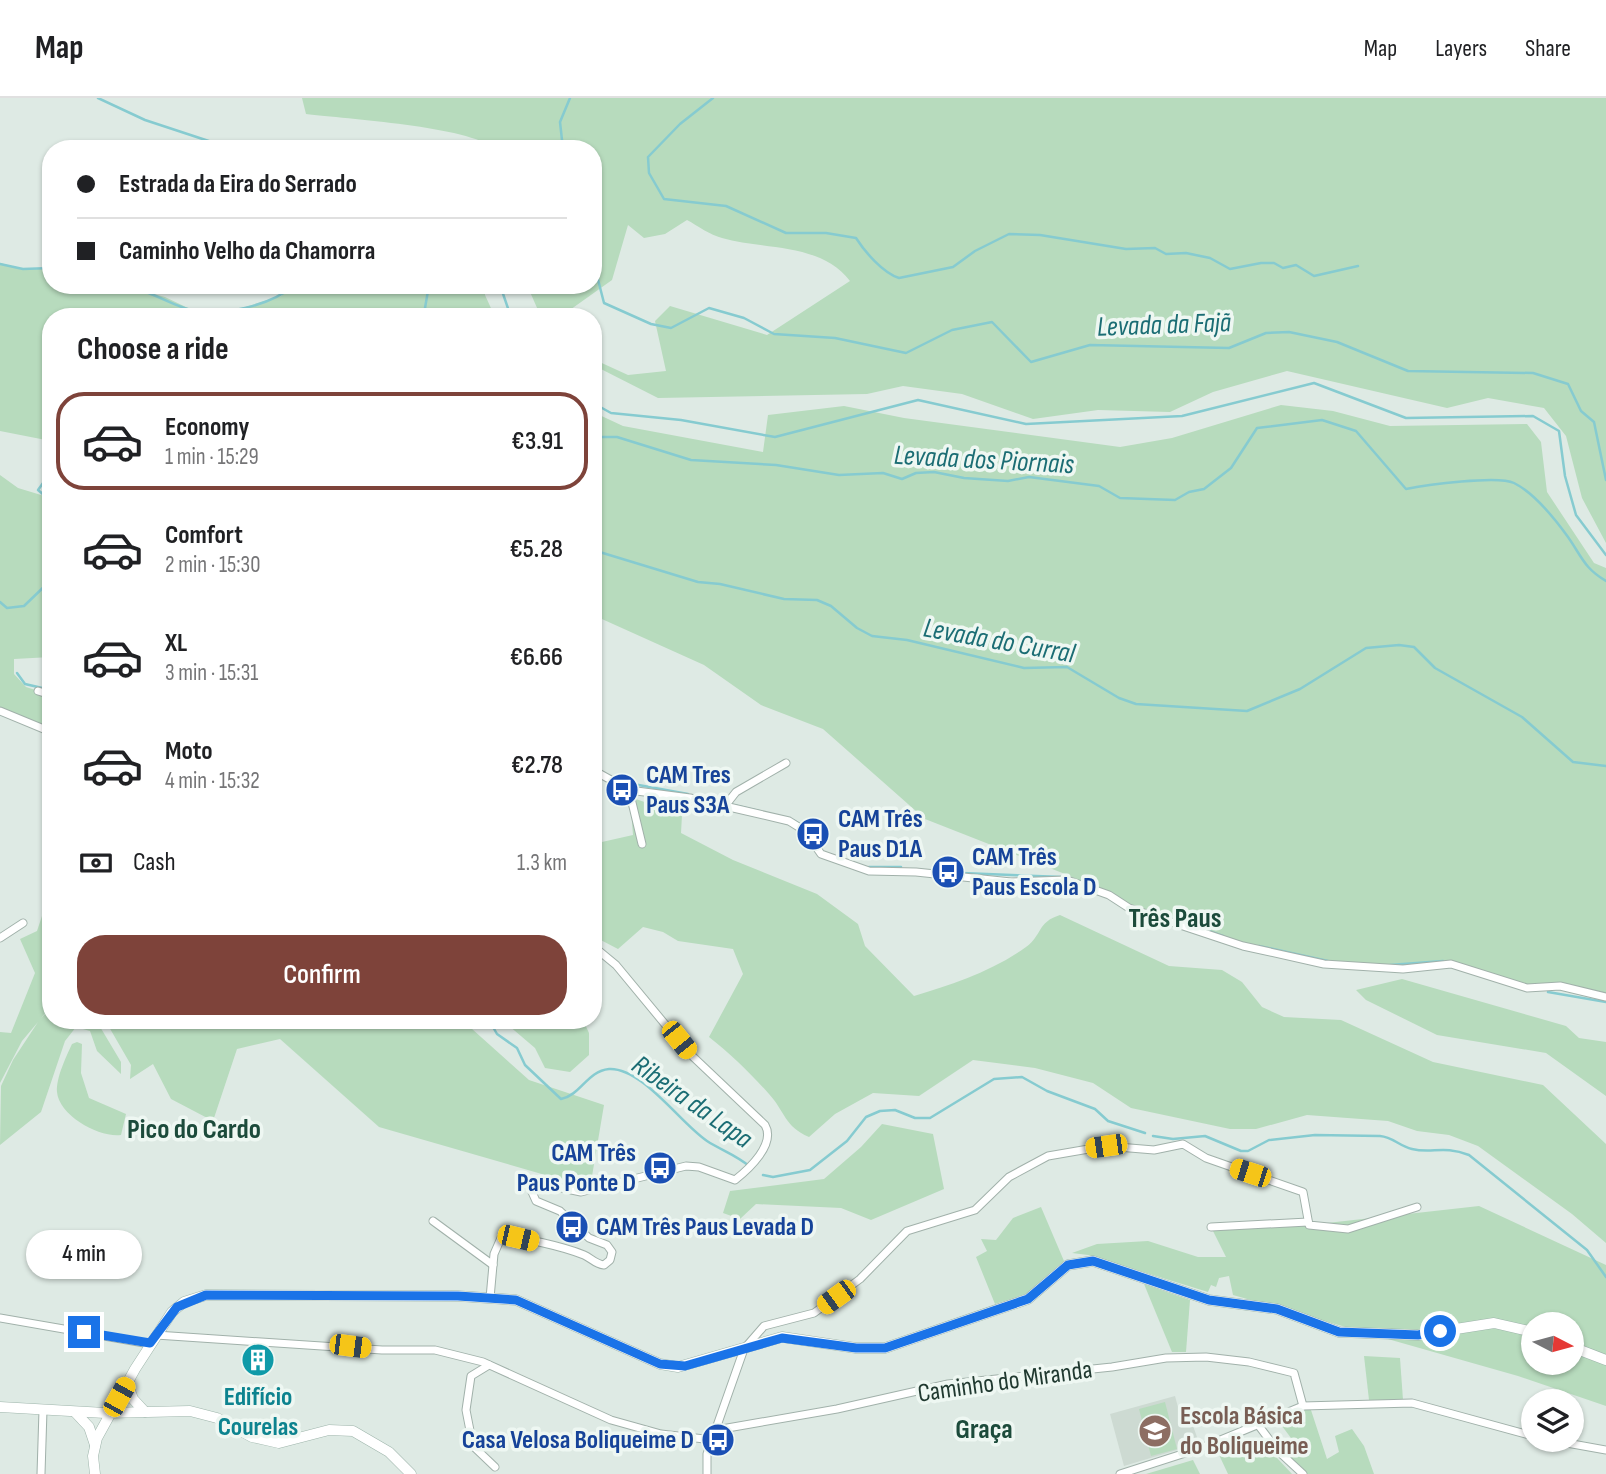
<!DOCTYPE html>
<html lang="en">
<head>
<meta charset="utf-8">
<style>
  :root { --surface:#fff; --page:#f2f2f2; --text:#202124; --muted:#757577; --line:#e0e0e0; --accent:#7e433a }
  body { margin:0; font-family:"Sofia Sans Condensed",sans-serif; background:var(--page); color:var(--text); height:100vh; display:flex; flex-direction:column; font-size:26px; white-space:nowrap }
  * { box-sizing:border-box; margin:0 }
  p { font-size:23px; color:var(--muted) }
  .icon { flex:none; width:38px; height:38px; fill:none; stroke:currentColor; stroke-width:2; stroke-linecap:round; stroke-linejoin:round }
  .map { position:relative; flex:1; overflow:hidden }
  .panel { position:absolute; left:42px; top:210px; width:560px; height:721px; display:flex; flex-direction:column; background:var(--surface); border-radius:28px; box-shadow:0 2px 5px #0004 }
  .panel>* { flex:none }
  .guide { position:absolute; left:42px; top:42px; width:560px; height:154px; border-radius:28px; box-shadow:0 2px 5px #0004; display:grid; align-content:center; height:154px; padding:0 35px; background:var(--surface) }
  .needle { width:46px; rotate:96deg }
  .buttons { position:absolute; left:1521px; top:1214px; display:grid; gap:14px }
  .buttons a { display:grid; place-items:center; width:63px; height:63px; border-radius:50%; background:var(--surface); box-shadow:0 2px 5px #0004; font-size:35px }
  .end { position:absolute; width:32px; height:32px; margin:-16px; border:9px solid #1a73e8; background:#fff; box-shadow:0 0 0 4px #fff }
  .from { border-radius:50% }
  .bubble { position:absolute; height:49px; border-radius:24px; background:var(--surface); box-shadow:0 2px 5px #0004; font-size:23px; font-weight:600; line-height:49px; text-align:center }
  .car { position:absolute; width:21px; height:42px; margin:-21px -10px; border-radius:9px; box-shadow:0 0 5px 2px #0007; background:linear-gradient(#f5c518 24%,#345 0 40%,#f5c518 0 76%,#345 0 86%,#f5c518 0) }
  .guide b { display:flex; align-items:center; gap:24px; height:66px; font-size:26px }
  .guide b+b { border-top:2px solid var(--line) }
  .guide i { width:18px; height:18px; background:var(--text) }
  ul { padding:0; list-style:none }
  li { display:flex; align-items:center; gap:21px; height:98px; margin:0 14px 10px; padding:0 21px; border:4px solid transparent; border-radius:28px }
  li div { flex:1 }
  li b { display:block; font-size:26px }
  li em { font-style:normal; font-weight:600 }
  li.selected { border-color:var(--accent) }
  li>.icon { width:63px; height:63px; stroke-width:1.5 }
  h2 { padding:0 35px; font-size:32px; line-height:84px }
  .pay { display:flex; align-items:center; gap:18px; height:77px; padding:0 35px; font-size:26px }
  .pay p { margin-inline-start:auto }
  .button { display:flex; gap:14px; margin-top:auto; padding:14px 35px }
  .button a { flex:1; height:80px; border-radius:28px; background:var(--accent); color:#fff; font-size:28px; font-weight:600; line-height:80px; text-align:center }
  header { display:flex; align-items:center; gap:42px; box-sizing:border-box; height:98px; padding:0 35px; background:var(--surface); border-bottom:2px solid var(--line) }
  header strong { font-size:33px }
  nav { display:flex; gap:38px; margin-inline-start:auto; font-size:24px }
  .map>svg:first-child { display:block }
  .built { fill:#cddad2 }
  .green { fill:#b7dbbd; fill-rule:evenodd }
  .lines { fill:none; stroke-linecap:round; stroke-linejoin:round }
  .stream { stroke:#86cbd0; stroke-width:2.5 }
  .street-casing { stroke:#a1b1aa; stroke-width:9 }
  .secondary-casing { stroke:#9eb5ab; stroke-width:11 }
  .street { stroke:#fff; stroke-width:7 }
  .secondary { stroke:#fff; stroke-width:10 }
  .route { stroke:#1a73e8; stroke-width:9 }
  .labels { text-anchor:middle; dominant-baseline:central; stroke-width:7; stroke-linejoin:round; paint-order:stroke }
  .transit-label { font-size:26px; font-weight:bold; fill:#164399; stroke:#eef7f2; text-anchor:start }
  .street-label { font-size:26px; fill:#203930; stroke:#eef7f2 }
  .culture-label { font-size:26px; font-weight:bold; fill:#0d838f; stroke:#eef7f2 }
  .education-label { font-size:26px; font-weight:bold; fill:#785e54; stroke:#eef7f2; text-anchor:start }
  .water-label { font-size:28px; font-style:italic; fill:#1b6d74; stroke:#eef7f2 }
  .neighbourhood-label { font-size:28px; font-weight:bold; fill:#1c4b3b; stroke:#eef7f2 }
</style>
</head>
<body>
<header>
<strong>Map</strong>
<nav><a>Map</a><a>Layers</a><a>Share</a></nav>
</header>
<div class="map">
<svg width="1606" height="1376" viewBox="0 0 1606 1376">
  <rect width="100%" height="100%" fill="#deeae4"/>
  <!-- built -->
  <path class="built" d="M1175 1298 1182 1324 1191 1322 1198 1342 1187 1349 1124 1368 1110 1316Z"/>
  <!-- green -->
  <g class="green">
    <path d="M302 0H1606V445L1582 400 1566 338 1544 310 1488 300 1447 310 1287 273 1213 294 1170 314 1098 312 1033 321 962 296 903 288 867 296 658 300 593 267V261L628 277 666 273 655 223 670 208 767 237 850 183C820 144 763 152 722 140 710 137 698 128 687 122L665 136 644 140 628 127 612 182 560 219H541L527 187H593V51H495C469 28 346 21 306 16Z"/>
    <path d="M0 165 23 171 51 170V187H100L114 192 132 190 165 199 190 211 242 210 281 198 294 187H485V197L495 219H51V343L0 333Z"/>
    <path d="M1281 307 1333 313 1390 328 1527 326 1541 344 1547 394 1594 465 1606 470V899L1568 890H1527L1451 866 1403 871 1342 868 1243 848 1129 810 1070 778 925 721 823 631 761 607 704 567 593 517V314L623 328 763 354 768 317 844 308 904 320 1120 349 1172 340Z"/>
    <path d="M0 377 18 390 51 400V559L14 561V576L26 589 51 597V634L0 613Z"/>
    <path d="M630 699 682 717 681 735 733 762 817 796 858 826 865 848 914 898C951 887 993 873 1026 849 1042 838 1037 824 1060 817L1169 868 1222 872 1242 884 1262 909 1284 919 1341 922 1433 964 1543 987 1606 1046V1145L1572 1116 1478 1048 1449 1037 1417 1033 1388 1023 1307 1017 1256 1031H1230L1131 1010 1093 985 1035 970 973 962 919 998 873 995 835 1016 809 1039C784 1028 786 1015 769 996 750 975 731 956 709 939L743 876 733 851 678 843 663 834 643 829 618 851 593 838V746L633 737Z"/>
    <path d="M42 818H51V908L41 920 51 910V922H96L121 964V976L97 953 90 933 76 929 65 943 41 1014 0 1047 1 988 13 962 38 924 22 943 0 985V934L11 935 35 875 20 841 37 833Z"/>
    <path d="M1402 881 1566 928 1579 940 1606 944V998L1546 955 1437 937 1366 902 1356 892Z"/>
    <path d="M105 922H462L529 982 604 1007 590 1090 379 1029 280 941 237 951 213 1023 171 1001 153 966 130 981 131 967Z"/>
    <path d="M502 922H583L589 935V957L570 974 545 970 535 950Z"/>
    <path d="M77 944 82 946 81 975 89 1000 126 1016 121 1037C100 1040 59 1018 57 994 56 980 66 959 72 946Z"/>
    <path d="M882 1026 933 1036 944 1091 871 1122 841 1110 756 1106 740 1121 723 1115 730 1093 824 1081 861 1049Z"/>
    <path d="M1479 1108 1606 1167V1308L1518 1278 1233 1197 1229 1178 1219 1180 1216 1189 1211 1187 1208 1194 1088 1157 1072 1155 1097 1146 1148 1143 1198 1159H1226L1211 1129 1309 1127ZM1533 1227H1572V1265H1533Z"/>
    <path d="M1041 1109 1064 1163 1026 1196 995 1206 976 1159 987 1153 981 1141 996 1142 1013 1120Z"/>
    <path d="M1144 1186 1190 1202 1186 1254H1172Z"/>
    <path d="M1364 1258 1400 1260 1403 1302H1369Z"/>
    <path d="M1165 1304 1177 1351 1151 1358 1139 1311Z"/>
    <path d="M1310 1309 1327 1361 1339 1354 1335 1338 1352 1331 1364 1348 1374 1376H1303L1277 1352 1291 1340 1276 1320Z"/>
    <path d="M1226 1339 1232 1356 1261 1343 1292 1376H1228L1213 1344Z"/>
    <path d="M1193 1362 1200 1376H1146Z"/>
  </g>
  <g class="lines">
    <!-- stream -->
    <g class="stream">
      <path d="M98 0 145 22 233 51"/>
      <path d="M713 0 680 26 648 59 649 75 664 101 726 108 786 135H826L856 140C865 154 883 175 899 180L953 169 975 153 1009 136 1040 137 1126 151 1155 150 1166 156 1186 155 1210 160 1230 171 1261 165H1274L1283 170 1296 167 1314 178 1358 168"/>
      <path d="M563 51 560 24 570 0"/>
      <path d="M593 162 604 205 651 226 671 230 709 210 744 220 774 236 835 240 906 255 952 232 992 224 1031 264 1090 247 1229 250 1266 235 1289 234 1337 244 1408 273 1533 275 1568 286 1581 313 1594 324 1606 382"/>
      <path d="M0 166 23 171 51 170"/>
      <path d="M99 187C115 193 122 188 136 191 154 195 178 210 192 212 226 217 268 209 295 187"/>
      <path d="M429 187 425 210 432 219"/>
      <path d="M500 187 511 219"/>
      <path d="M593 305 611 315 681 322 775 339 918 302 1026 326 1182 318 1314 285 1406 320 1533 318 1559 333 1565 378 1576 417 1606 457"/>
      <path d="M593 339H617L691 362 776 367 839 377 883 375 902 381 916 375 934 374 964 380 1008 383 1029 379 1099 388 1120 400 1175 402 1189 394 1204 391 1231 370 1257 330 1322 322 1356 333 1406 391C1426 387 1498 377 1514 385 1534 395 1555 421 1568 439 1582 459 1584 470 1606 483"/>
      <path d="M51 374 38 392 51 403"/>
      <path d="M593 452 698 484 720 486 784 501 817 502 831 508 857 530 872 538 907 542 1024 570 1067 569 1119 600 1136 606 1247 613 1300 591 1366 550 1399 547 1414 549 1435 570 1522 619 1573 664 1606 668"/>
      <path d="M0 504 7 510 24 508 51 482"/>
      <path d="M17 575 25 586 51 592"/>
      <path d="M622 684 688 696"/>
      <path d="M694 698 759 713"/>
      <path d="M793 722 808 731"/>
      <path d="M869 769H901"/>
      <path d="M962 775 1063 779"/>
      <path d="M1080 783 1098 789"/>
      <path d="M1149 812 1223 838"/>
      <path d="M1259 848 1328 863"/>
      <path d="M1390 867 1443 863"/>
      <path d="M1548 894 1606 904"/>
      <path d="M489 922 497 936 517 950 525 967 561 1001C581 997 587 973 609 971 642 969 681 1026 707 1043 721 1052 736 1057 749 1068"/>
      <path d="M1153 1038 1173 1041 1205 1038 1241 1053H1248L1269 1042 1315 1037 1380 1038C1393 1039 1399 1048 1412 1051 1432 1056 1443 1047 1469 1057L1587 1152 1606 1179"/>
      <path d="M763 1077 773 1079 810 1072 847 1043 866 1019 880 1013 895 1012 915 1020H930L994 981 1022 979 1047 993 1095 1011 1108 1023 1145 1035"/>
    </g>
    <defs>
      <g id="street">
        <path d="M38 593 51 597"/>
        <path d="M0 613 51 634"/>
        <path d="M593 672 629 692 690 700 789 723 805 733 821 756 869 773 916 774 1011 784 1067 782 1109 797 1129 810 1243 848 1324 866 1403 871 1451 866 1527 890 1560 888 1606 899"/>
        <path d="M629 692 642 746"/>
        <path d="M725 708 736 694 786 665"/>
        <path d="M0 840 23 825"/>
        <path d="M433 1123 493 1167"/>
        <path d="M1211 1129 1308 1124"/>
        <path d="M490 1200 494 1156 501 1140C518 1137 567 1150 584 1157 591 1160 595 1166 604 1167L610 1162 612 1154 607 1147 589 1140 560 1113 536 1103 532 1094 538 1085 581 1094 686 1068 699 1069 735 1082C749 1071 776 1046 765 1027L688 954 616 867 593 848"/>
        <path d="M0 1220 150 1246"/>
        <path d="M156 1237 382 1252H435L483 1264 611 1322 661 1336 713 1342"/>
        <path d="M489 1267 471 1278 466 1312 473 1348 495 1369"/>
        <path d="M1259 1328 1277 1352 1303 1376"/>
        <path d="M716 1332 837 1311 948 1286 1112 1269 1166 1260 1206 1259 1249 1264 1294 1275 1303 1308"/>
        <path d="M1550 1342 1606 1352"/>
        <path d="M41 1376 43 1312"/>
        <path d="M707 1376V1356L744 1251 764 1228 814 1215 860 1181 907 1133 975 1112 1009 1079 1048 1058 1106 1048 1154 1052 1183 1046 1206 1060 1303 1094 1309 1127 1348 1131 1417 1109"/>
        <path d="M1120 1376 1201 1350 1303 1308 1412 1305 1533 1338"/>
      </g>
      <g id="secondary">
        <path d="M1572 1249 1606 1262"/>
        <path d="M127 1284 133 1301 145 1314"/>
        <path d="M0 1309 105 1315 190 1313 217 1320 252 1339 279 1345 329 1332 353 1333 389 1354 411 1376"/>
        <path d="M75 1314 89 1329 95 1347"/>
        <path d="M95 1376 93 1358 97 1340 135 1271 172 1214 184 1204 206 1197 458 1198 516 1202 660 1266 678 1269 782 1239 856 1250H885L1028 1201 1068 1167 1093 1163 1209 1202 1277 1211 1339 1234 1418 1237 1494 1225 1533 1234"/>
      </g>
    </defs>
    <!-- street casing -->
    <use href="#street" class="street-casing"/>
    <!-- secondary casing -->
    <use href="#secondary" class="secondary-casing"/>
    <!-- street -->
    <use href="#street" class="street"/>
    <!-- secondary -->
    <use href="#secondary" class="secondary"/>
  </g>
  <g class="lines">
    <!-- route -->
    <path class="route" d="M84 1234 150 1245 177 1209 206 1197 458 1198 516 1202 660 1266 685 1268 782 1240 856 1250H885L1028 1201 1068 1167 1093 1163 1209 1202 1277 1211 1339 1234 1418 1237 1440 1233"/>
  </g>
  <!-- icons -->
  <defs>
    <symbol id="bus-disc" viewBox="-11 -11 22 22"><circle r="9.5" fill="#1a4fb4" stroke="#eef7f2"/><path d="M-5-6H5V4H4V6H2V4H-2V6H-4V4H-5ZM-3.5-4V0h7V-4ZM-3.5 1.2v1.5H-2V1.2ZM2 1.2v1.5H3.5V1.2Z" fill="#fff"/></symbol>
    <symbol id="building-disc" viewBox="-11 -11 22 22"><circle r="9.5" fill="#0f9aa8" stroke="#eef7f2"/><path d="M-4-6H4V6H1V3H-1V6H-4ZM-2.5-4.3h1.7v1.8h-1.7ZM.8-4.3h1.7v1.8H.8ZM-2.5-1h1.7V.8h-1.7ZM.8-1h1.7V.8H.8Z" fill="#fff"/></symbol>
    <symbol id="school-disc" viewBox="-11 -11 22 22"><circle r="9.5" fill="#8d6e63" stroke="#eef7f2"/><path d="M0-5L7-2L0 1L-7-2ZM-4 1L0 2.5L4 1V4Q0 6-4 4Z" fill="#fff"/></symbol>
  </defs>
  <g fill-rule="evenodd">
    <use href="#bus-disc" x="603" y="673" width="38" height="38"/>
    <use href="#bus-disc" x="794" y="717" width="38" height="38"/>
    <use href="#bus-disc" x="929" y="755" width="38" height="38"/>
    <use href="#bus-disc" x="641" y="1051" width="38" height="38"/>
    <use href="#bus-disc" x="553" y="1110" width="38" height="38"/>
    <use href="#building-disc" x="239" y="1243" width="38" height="38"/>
    <use href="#school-disc" x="1136" y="1314" width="38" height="38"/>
    <use href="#bus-disc" x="699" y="1323" width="38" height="38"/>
  </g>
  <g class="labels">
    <!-- transit labels -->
    <g class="transit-label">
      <text x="646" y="677">CAM Tres<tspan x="646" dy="30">Paus S3A</tspan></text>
      <text x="838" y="721">CAM Três<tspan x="838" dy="30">Paus D1A</tspan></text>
      <text x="972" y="759">CAM Três<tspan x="972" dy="30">Paus Escola D</tspan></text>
      <text x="636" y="1055" text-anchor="end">CAM Três<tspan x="636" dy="30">Paus Ponte D</tspan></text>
      <text x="596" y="1129">CAM Três Paus Levada D</text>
      <text x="694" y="1342" text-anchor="end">Casa Velosa Boliqueime D</text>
    </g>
    <!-- street labels -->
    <g class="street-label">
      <text transform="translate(1005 1284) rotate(-8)">Caminho do Miranda</text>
    </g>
    <!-- culture labels -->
    <g class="culture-label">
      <text x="258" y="1299">Edifício<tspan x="258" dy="30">Courelas</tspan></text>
    </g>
    <!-- education labels -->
    <g class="education-label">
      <text x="1180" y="1318">Escola Básica<tspan x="1180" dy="30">do Boliqueime</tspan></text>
    </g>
    <!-- water labels -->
    <g class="water-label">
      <text transform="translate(1164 227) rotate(-2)">Levada da Fajã</text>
      <text transform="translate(984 362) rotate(3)">Levada dos Piornais</text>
      <text transform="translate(999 543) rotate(10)">Levada do Curral</text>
      <text transform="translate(692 1004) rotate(35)">Ribeira da Lapa</text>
    </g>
    <!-- neighbourhood labels -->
    <g class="neighbourhood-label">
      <text x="1175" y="820">Três Paus</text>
      <text x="194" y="1031">Pico do Cardo</text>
      <text x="984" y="1331">Graça</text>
    </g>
  </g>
</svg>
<div class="buttons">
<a><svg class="needle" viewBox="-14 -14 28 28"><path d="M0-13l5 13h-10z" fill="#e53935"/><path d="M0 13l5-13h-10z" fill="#757577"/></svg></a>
<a><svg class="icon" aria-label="layers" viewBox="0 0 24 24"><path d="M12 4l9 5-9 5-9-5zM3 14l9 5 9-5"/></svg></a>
</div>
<i class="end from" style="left:1440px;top:1233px"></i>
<i class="end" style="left:84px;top:1234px"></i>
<div class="bubble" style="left:26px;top:1132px;width:116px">4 min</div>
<i class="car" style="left:679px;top:942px;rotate:141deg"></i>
<i class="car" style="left:1106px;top:1048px;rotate:262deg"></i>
<i class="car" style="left:1250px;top:1075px;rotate:288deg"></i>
<i class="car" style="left:518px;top:1140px;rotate:103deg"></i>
<i class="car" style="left:836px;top:1199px;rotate:234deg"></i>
<i class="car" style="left:350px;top:1248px;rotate:97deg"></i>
<i class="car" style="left:119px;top:1299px;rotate:29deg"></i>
<div class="guide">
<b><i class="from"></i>Estrada da Eira do Serrado</b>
<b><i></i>Caminho Velho da Chamorra</b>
</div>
<section class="panel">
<h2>Choose a ride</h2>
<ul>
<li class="selected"><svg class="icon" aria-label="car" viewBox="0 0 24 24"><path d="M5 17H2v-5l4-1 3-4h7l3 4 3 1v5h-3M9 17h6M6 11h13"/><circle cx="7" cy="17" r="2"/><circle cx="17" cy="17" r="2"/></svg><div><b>Economy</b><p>1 min · 15:29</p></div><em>€3.91</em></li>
<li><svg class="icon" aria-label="car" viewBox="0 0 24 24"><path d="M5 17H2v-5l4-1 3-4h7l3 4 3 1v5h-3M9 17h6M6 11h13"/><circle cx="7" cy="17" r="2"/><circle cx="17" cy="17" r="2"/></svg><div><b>Comfort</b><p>2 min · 15:30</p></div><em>€5.28</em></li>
<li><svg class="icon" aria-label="car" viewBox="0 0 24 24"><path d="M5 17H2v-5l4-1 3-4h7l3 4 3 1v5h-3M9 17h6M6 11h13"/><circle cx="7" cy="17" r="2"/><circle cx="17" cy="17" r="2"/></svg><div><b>XL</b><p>3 min · 15:31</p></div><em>€6.66</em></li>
<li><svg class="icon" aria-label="car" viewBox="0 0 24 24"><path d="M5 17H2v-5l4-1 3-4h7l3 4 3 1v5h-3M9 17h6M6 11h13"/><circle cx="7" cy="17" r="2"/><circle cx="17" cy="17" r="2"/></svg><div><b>Moto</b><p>4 min · 15:32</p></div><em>€2.78</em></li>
</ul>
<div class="pay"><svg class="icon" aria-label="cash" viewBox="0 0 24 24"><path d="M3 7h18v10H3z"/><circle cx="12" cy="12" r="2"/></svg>Cash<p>1.3 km</p></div>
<div class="button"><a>Confirm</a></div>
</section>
</div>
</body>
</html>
